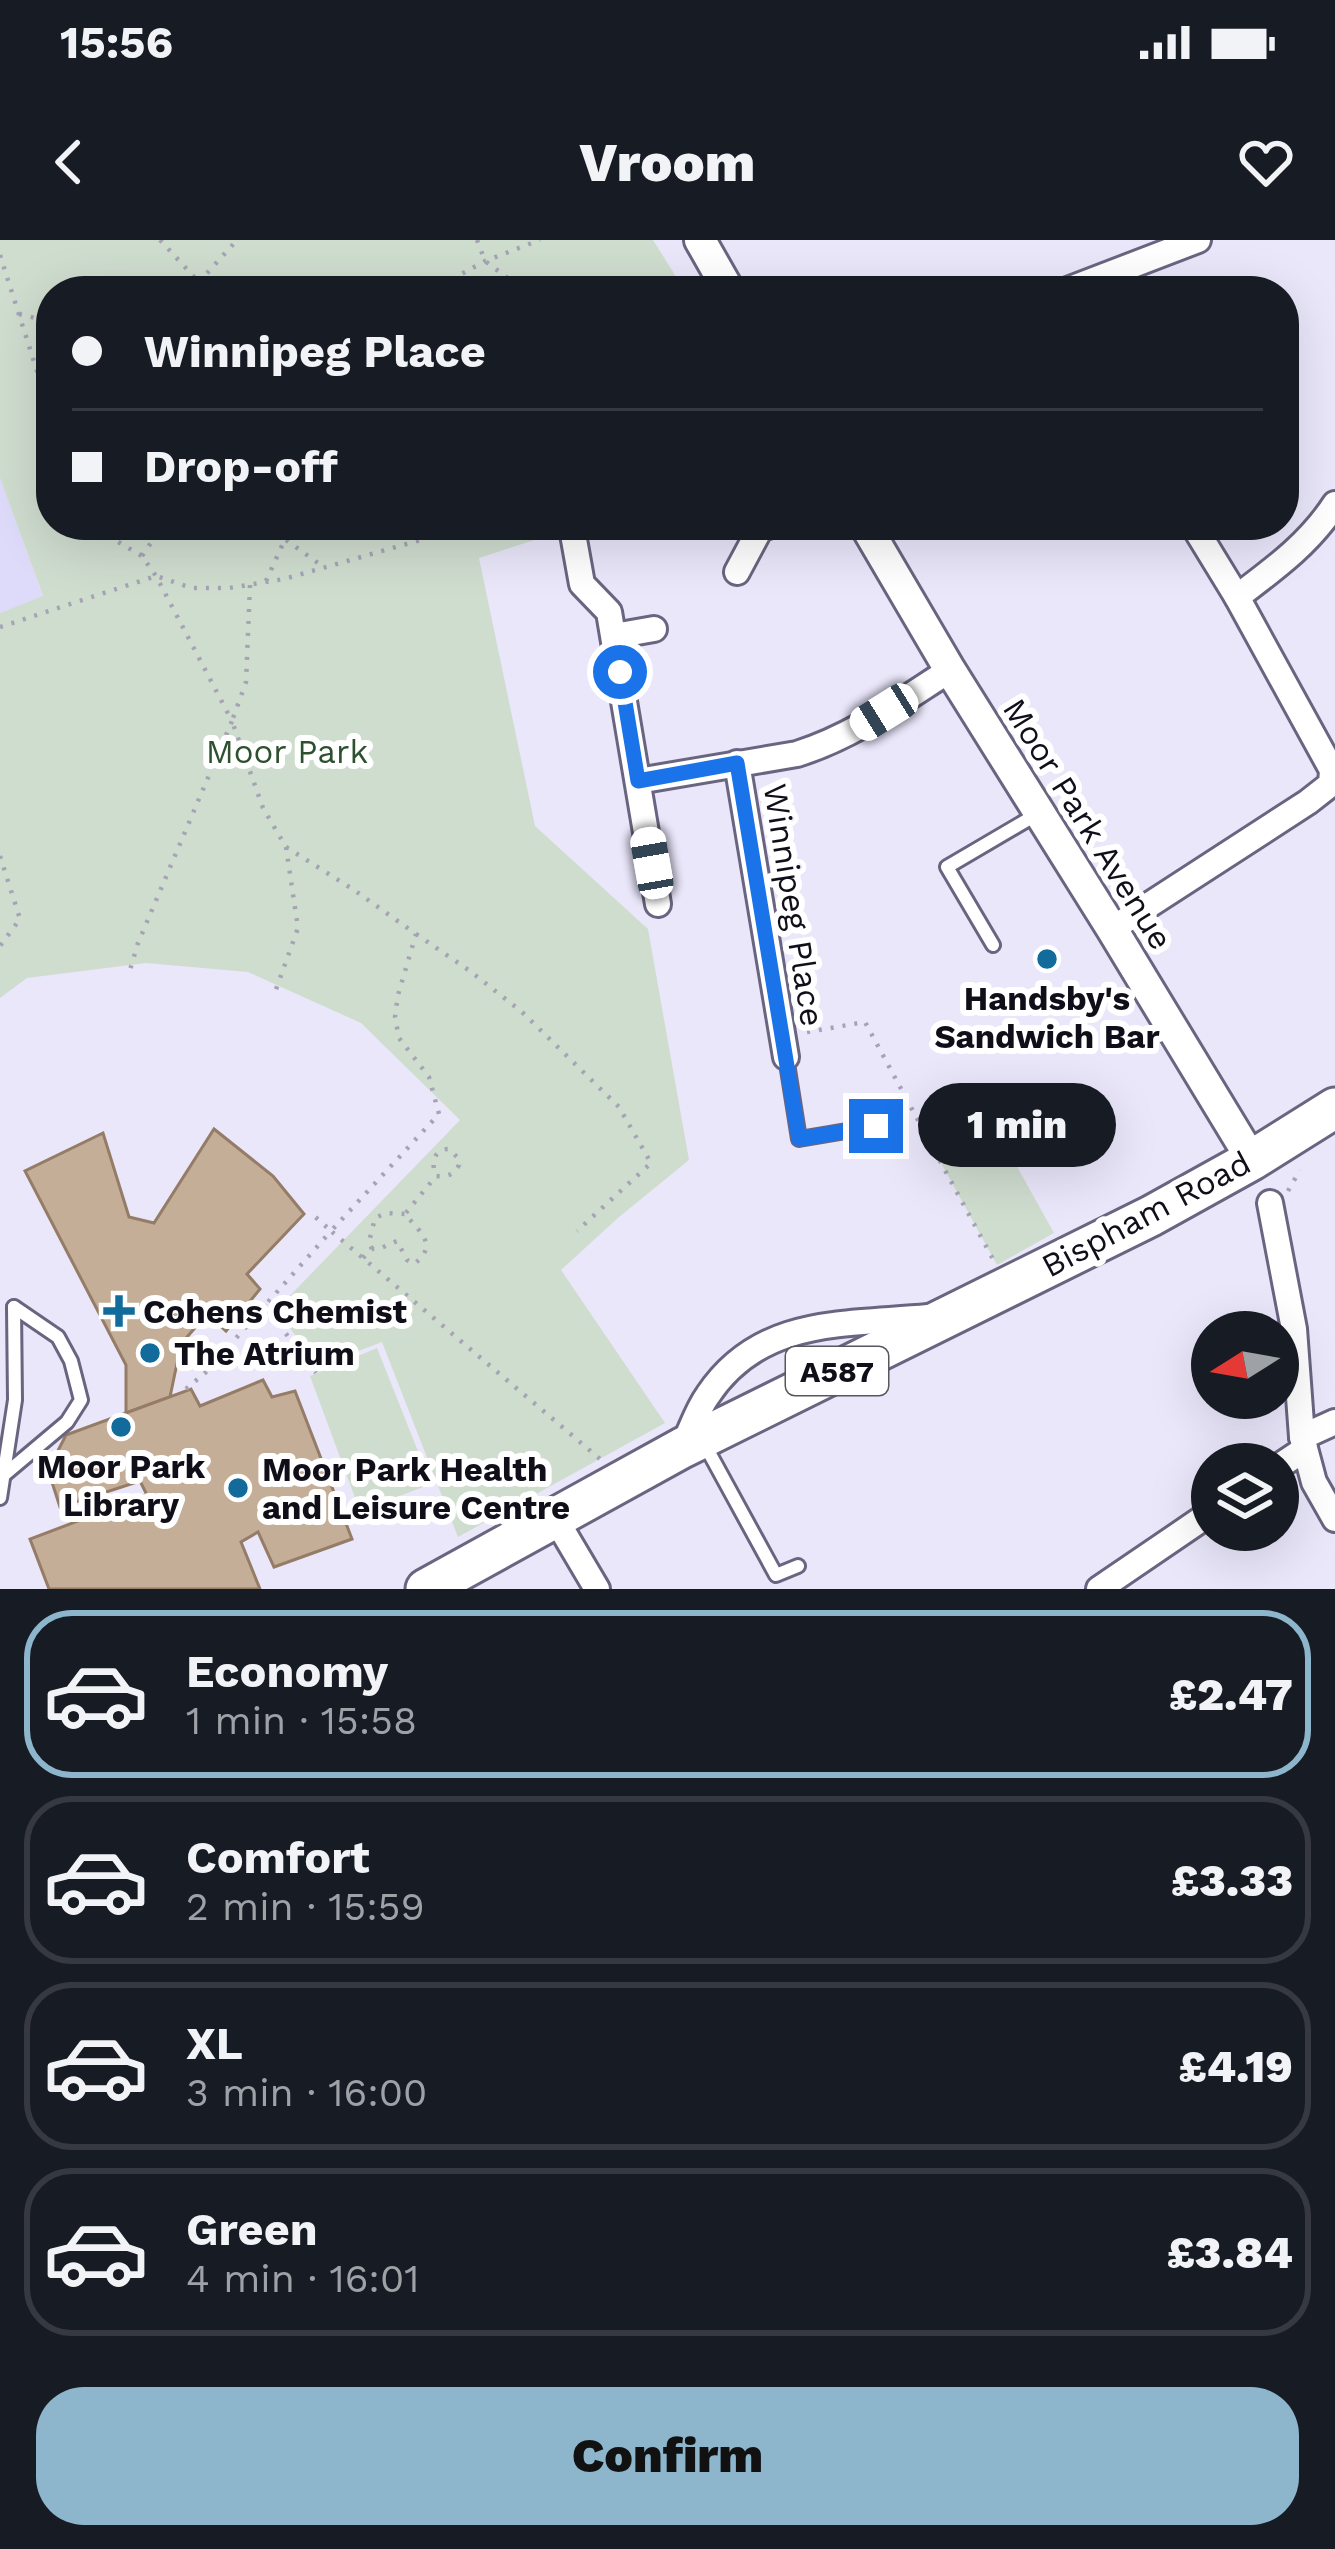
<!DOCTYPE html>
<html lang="en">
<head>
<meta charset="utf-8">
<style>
  :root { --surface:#171b24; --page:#242831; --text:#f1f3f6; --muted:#9ea1a6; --line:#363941; --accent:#8db6cd }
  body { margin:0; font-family:"Work Sans",sans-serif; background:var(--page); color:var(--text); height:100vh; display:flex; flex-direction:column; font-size:45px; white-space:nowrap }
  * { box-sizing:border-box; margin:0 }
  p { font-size:39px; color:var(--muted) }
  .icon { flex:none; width:66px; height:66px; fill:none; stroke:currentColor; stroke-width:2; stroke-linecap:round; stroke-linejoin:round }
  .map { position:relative; height:1349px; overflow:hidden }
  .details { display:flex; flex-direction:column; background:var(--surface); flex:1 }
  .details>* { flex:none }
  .guide { position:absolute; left:36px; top:36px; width:1263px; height:264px; border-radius:48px; box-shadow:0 12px 48px #0002; display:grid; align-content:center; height:264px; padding:0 36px; background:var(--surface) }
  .needle { width:78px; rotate:259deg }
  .tools { position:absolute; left:1191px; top:1071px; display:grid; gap:24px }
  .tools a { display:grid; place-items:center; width:108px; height:108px; border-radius:50%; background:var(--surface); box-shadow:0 12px 48px #0002; font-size:60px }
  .end { position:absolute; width:54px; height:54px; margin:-27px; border:15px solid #1a73e8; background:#fff; box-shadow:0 0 0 6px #fff }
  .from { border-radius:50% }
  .bubble { position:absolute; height:84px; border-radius:42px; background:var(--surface); box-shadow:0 12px 48px #0002; font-size:39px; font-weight:800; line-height:84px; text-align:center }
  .car { position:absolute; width:36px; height:72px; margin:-36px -18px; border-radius:15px; box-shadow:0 0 9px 3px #0007; background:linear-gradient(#fff 24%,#345 0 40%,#fff 0 76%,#345 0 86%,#fff 0) }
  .guide b { display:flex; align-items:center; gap:42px; height:114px; font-size:45px }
  .guide b+b { border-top:3px solid var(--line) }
  .guide i { width:30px; height:30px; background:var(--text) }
  ul { padding:21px 0 0; list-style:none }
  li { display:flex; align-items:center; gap:36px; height:168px; margin:0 24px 18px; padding:0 12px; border:6px solid var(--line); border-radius:48px }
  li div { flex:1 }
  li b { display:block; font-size:45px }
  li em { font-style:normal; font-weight:800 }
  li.selected { border-color:var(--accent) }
  li>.icon { width:108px; height:108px; stroke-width:1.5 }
  .action { display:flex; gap:24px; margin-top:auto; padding:24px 36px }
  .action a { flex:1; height:138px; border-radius:48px; background:var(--accent); color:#111; font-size:48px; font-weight:800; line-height:138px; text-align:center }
  .status { display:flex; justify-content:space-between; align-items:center; height:84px; padding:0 60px; background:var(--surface); direction:ltr }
  .status svg { height:33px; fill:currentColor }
  header { display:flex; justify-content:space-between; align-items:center; height:156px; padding:0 36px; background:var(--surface); font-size:54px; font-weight:800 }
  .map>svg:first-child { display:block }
  .built { fill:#dedaf9 }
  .green { fill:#cfddcf }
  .building { fill:#c5ae98; stroke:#947c66; stroke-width:3 }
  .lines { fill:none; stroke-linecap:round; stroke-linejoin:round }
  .service-casing { stroke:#696581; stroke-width:18 }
  .minor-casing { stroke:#696581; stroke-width:30 }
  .tertiary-casing { stroke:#696581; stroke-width:36 }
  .primary-casing { stroke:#696581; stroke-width:45 }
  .path { stroke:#a6a4b4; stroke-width:4.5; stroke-dasharray:3 9; stroke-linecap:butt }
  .service { stroke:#fff; stroke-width:12 }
  .minor { stroke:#fff; stroke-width:24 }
  .tertiary { stroke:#fff; stroke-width:30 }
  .primary { stroke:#fff; stroke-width:39 }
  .route { stroke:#1a73e8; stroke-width:15 }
  .poi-dot { fill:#136b9b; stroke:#fff; stroke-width:4.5 }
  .labels { text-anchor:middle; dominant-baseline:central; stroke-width:12; stroke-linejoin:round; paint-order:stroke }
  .shield { fill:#fff; stroke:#58575e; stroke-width:3 }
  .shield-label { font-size:30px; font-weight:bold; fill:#100f19 }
  .park-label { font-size:33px; fill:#2d512f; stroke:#fff }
  .street-label { font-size:33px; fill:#100f19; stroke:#fff }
  .poi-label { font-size:33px; font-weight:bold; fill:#100f19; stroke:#fff; text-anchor:start }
</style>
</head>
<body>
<div class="status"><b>15:56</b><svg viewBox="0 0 49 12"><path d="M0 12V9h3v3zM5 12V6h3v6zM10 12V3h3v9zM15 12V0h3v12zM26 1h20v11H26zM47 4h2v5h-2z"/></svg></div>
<header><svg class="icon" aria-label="back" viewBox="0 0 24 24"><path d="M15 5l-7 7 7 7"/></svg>Vroom<svg class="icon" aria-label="heart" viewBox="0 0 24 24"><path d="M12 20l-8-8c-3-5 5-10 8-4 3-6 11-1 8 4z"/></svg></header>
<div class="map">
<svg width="1335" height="1349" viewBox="0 0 1335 1349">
  <rect width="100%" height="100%" fill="#eae7fb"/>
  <!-- built -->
  <path class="built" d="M0 238 43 357 0 373Z"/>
  <!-- green -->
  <g class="green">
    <path d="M0 0H653L685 51H51V285H581L479 318 535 586 648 689 689 920 619 977 561 1030 665 1183 458 1297 382 1102 317 1127 277 1069 460 880 361 783 248 732 146 723 27 738 0 758V373L43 356 0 238Z"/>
    <path d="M980 860 1054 993 997 1025 924 892Z"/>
    <path d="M377 1108 431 1244 360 1271 310 1136Z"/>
  </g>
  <!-- building -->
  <g class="building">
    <path d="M214 889 273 936 304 974 247 1034 260 1049 226 1091 207 1074 181 1104 170 1157 126 1173V1125L25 931 103 893 129 977 154 983Z"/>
    <path d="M263 1140 272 1157 295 1151 352 1299 274 1327 258 1292 241 1302 260 1349H49L30 1299 147 1255 140 1241 60 1267 48 1230 66 1195 191 1149 200 1166Z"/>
  </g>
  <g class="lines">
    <defs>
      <g id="service">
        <path d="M993 705 947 627 1039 573"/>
        <path d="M786 817 799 899 876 886"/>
        <path d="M705 1205 776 1335 798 1326"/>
        <path d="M4 1235 67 1182 81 1160 71 1121 58 1097 14 1067"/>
        <path d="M0 1258 15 1160 14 1067"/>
      </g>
      <g id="minor">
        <path d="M1065 51 1198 0"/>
        <path d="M573 294 582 344 609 372 658 664"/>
        <path d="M737 332 760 289 771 285"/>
        <path d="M1237 357C1274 329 1309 304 1335 264"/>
        <path d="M614 396 654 389"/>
        <path d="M737 523 786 817"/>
        <path d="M638 541 797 514C854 496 900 462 950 430"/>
        <path d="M1112 689 1308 562 1331 544 1332 530 1237 357 1193 285"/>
        <path d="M1270 963 1294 1089 1302 1197 1314 1242 1335 1279"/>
        <path d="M1302 1197 1335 1182"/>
        <path d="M683 1206C691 1190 697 1170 708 1155 760 1077 844 1085 928 1077"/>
        <path d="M1278 1227 1305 1209"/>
        <path d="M555 1278 597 1349"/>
        <path d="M1099 1349 1212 1272"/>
      </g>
      <g id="tertiary">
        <path d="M700 0 729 51"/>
        <path d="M865 285 950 430 1112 689 1252 920"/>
      </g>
      <path id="primary" d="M426 1349 682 1208 1151 976 1252 920 1335 868"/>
    </defs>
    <!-- service casing -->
    <use href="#service" class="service-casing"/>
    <!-- minor casing -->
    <use href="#minor" class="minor-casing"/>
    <!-- tertiary casing -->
    <use href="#tertiary" class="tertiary-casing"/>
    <!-- primary casing -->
    <use href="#primary" class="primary-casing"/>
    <!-- path -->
    <g class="path">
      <path d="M160 0 207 51"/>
      <path d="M477 0 485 21 525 51"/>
      <path d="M0 15 51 175"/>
      <path d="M191 51 237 0"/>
      <path d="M431 51 485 21 540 0"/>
      <path d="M19 74 51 82"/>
      <path d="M103 285 108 296 142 316 156 336 232 481 138 703 130 730"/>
      <path d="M286 300 325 328"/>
      <path d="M142 316 163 285"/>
      <path d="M266 341 285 299 284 285"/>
      <path d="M250 345 246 442 232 481 263 568 286 607 298 688 274 755"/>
      <path d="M0 387 156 336 192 348H229L284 339 473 285"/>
      <path d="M286 607 354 650 416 694 398 755 395 777 399 798 429 837 439 874 331 991 312 974"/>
      <path d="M0 616 20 679 0 706"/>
      <path d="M416 694 470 731 522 772 619 867 651 923 577 991"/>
      <path d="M807 792 865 782 994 1021"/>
      <path d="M1288 951 1300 930"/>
      <path d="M372 1009 369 1002 375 978 386 973 405 974"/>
      <path d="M363 1018 372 1009H379L397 1001 407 1020 414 1024C439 1005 420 992 405 974L436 936C447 937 454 935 459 925L458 918 449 909C433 909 431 924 436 936"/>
      <path d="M264 1065 316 1133"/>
      <path d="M186 1149 206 1132 331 991 600 1219"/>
    </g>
    <!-- service -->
    <use href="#service" class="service"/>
    <!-- minor -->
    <use href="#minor" class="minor"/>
    <!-- tertiary -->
    <use href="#tertiary" class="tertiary"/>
    <!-- primary -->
    <use href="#primary" class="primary"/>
  </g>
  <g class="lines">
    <!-- route -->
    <path class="route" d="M620 432 638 541 737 523 799 899 876 886"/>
  </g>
  <!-- markers -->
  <g class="poi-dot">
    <circle cx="1047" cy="719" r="12"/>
    <path d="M113 1053h12v12h12v12h-12v12h-12v-12h-12v-12h12z"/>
    <circle cx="150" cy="1113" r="12"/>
    <circle cx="121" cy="1187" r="12"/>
    <circle cx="238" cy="1248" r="12"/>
  </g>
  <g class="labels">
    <!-- shield labels -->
    <rect class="shield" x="786" y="1107" width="102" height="48" rx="9"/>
    <g class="shield-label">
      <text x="837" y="1131">A587</text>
    </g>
    <!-- park labels -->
    <g class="park-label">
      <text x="287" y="511">Moor Park</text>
    </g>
    <!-- street labels -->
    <g class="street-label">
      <text transform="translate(1088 584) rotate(58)">Moor Park Avenue</text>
      <text transform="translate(794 665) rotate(81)">Winnipeg Place</text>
      <text transform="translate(1146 974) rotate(-28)">Bispham Road</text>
    </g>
    <!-- poi labels -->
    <g class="poi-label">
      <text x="1047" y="758" text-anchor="middle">Handsby's<tspan x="1047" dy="38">Sandwich Bar</tspan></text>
      <text x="143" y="1071">Cohens Chemist</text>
      <text x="174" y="1113">The Atrium</text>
      <text x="121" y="1226" text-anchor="middle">Moor Park<tspan x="121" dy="38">Library</tspan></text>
      <text x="262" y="1229">Moor Park Health<tspan x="262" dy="38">and Leisure Centre</tspan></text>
    </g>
  </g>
</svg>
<div class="tools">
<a><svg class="needle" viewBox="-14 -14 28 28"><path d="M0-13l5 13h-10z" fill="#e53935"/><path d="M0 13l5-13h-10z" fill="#9ea1a6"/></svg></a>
<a><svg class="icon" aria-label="layers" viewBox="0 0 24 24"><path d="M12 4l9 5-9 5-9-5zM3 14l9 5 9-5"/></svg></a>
</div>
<i class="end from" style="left:620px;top:432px"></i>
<i class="end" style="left:876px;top:886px"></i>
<div class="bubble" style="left:918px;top:843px;width:198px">1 min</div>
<i class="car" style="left:884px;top:472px;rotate:238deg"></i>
<i class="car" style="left:652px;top:623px;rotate:350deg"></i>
<div class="guide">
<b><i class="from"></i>Winnipeg Place</b>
<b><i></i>Drop-off</b>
</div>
</div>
<section class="details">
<ul>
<li class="selected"><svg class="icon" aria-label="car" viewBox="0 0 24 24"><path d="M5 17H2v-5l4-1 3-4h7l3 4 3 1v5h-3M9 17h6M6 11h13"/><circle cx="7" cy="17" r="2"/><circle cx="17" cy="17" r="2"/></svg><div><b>Economy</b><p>1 min · 15:58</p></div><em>£2.47</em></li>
<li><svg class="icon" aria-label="car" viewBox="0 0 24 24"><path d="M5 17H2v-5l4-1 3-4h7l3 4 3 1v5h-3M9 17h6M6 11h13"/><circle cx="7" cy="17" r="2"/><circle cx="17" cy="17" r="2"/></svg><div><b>Comfort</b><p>2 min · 15:59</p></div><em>£3.33</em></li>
<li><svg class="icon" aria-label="car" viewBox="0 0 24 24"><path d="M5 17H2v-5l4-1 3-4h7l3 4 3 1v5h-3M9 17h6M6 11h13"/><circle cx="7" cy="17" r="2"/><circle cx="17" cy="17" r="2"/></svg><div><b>XL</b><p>3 min · 16:00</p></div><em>£4.19</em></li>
<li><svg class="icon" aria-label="car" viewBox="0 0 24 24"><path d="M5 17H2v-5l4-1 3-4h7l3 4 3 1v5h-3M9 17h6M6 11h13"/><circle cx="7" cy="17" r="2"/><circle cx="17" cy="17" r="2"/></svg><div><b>Green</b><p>4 min · 16:01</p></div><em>£3.84</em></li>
</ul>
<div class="action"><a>Confirm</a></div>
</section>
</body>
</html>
